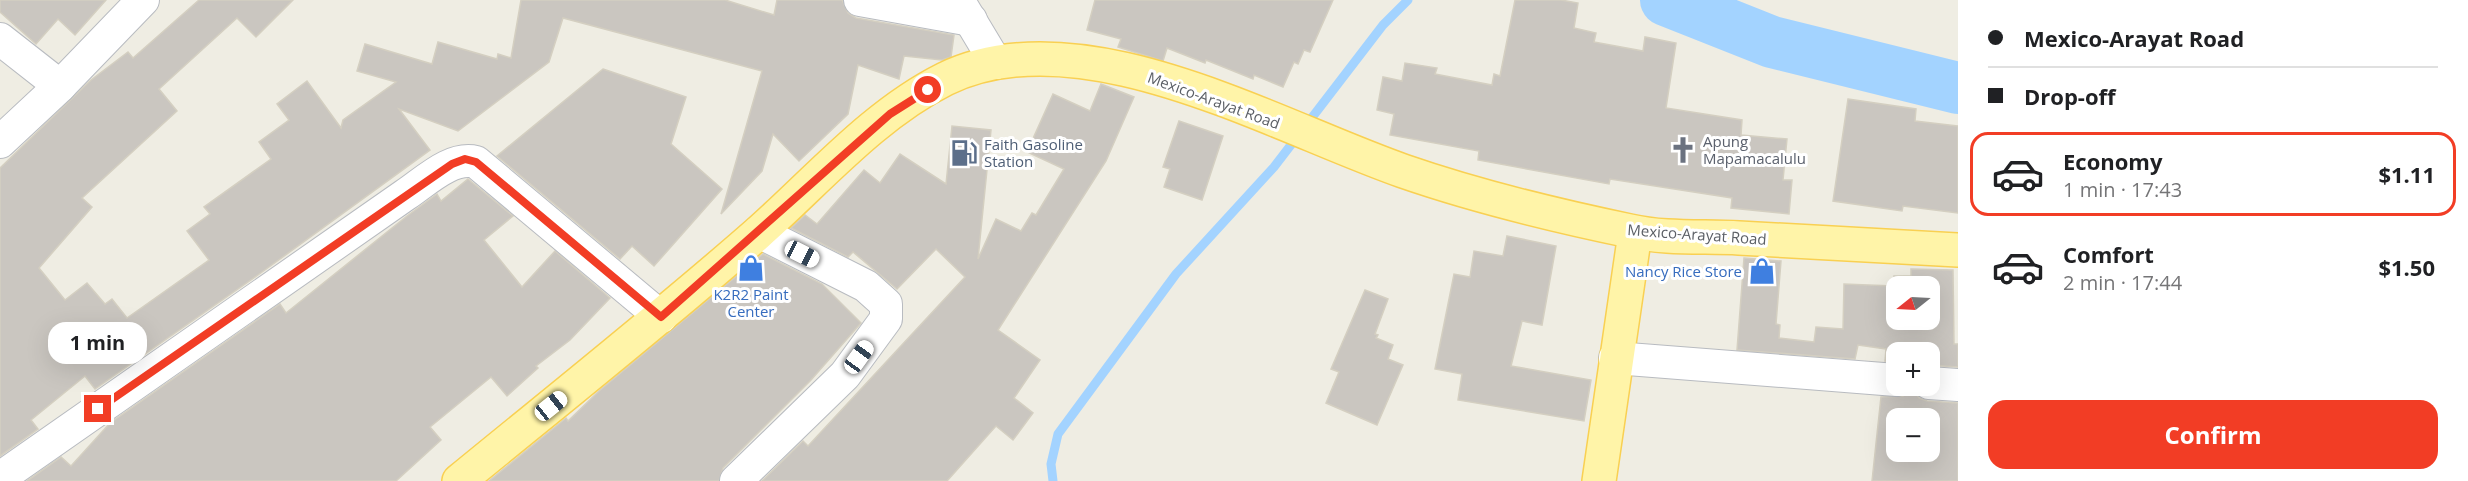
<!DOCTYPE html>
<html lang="en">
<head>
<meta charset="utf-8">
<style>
  :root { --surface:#fff; --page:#f2f2f2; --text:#202124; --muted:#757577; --line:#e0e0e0; --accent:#f23d25 }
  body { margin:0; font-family:"Open Sans",sans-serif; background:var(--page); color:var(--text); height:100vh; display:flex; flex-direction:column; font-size:22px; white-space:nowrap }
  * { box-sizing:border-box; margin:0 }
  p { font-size:20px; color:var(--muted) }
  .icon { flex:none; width:33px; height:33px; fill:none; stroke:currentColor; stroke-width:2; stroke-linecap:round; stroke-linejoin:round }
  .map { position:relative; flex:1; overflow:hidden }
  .side { display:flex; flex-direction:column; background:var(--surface); width:510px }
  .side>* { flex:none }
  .guide { display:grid; align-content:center; height:132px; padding:0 30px; background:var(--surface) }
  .needle { width:39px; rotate:252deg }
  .tools { position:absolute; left:1886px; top:276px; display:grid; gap:12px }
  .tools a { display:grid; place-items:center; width:54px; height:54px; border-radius:12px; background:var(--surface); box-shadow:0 6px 24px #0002; font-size:30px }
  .end { position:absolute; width:27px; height:27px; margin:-14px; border:8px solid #f23d25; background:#fff; box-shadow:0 0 0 3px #fff }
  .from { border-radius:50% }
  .bubble { position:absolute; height:42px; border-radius:18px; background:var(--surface); box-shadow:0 6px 24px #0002; font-size:20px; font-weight:700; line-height:42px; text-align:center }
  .car { position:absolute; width:18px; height:36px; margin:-18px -9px; border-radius:8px; box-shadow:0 0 4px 2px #0007; background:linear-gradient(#fff 24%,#345 0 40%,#fff 0 76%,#345 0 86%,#fff 0) }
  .guide b { display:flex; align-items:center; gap:21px; height:57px; font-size:22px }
  .guide b+b { border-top:2px solid var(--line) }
  .guide i { width:15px; height:15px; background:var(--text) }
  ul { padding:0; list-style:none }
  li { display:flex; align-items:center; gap:18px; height:84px; margin:0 12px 9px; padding:0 18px; border:3px solid transparent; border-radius:18px }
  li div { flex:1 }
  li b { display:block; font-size:22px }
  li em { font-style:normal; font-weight:700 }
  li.active { border-color:var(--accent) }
  li>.icon { width:54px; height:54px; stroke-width:1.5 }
  .cta { display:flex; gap:12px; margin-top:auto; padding:12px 30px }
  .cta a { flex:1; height:69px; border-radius:18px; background:var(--accent); color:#fff; font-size:24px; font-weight:700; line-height:69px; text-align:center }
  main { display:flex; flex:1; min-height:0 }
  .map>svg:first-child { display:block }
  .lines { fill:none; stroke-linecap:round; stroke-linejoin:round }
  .stream { stroke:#a3d3ff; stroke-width:9 }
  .river { stroke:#a3d3ff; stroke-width:52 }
  .building { fill:#cac6c0; stroke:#d4cfc1; stroke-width:1.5; fill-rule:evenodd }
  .minor-casing { stroke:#b8bbc0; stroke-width:34 }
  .major-casing { stroke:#f9d052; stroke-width:36 }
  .minor { stroke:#fff; stroke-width:32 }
  .major { stroke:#fff4a8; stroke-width:33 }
  .route { stroke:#f23d25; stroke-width:8 }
  .labels { text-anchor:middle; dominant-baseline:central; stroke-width:6; stroke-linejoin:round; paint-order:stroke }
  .street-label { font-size:15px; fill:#5b5f65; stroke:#fff }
  .worship-label { font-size:15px; fill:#5b616d; stroke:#fff; text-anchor:start }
  .service-label { font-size:15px; fill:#4e5e75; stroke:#fff; text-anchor:start }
  .shop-label { font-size:15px; fill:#366cbe; stroke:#fff; text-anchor:end }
</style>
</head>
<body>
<main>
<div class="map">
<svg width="1958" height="481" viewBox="0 0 1958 481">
  <rect width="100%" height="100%" fill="#efede3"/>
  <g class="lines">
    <!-- stream -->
    <path class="stream" d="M1053 481 1051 464 1058 434 1176 274 1274 167 1383 25 1408 0"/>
    <!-- river -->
    <path class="river" d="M1666 0 1772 42 1958 88"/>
  </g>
  <!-- building -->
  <g class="building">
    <path d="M0 0H106L75 35 58 19 36 44 0 12Z"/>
    <path d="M199 0H293L256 37 237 18 159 89 177 111 82 198 92 207 39 268 65 300 87 283 105 304 112 299 127 318 209 260 187 231 210 214 204 207 271 159 259 142 289 120 277 104 307 81 341 128 343 120 396 82 357 71 365 44 432 64 438 42 497 59 498 54 511 58 521 0H725L774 15 777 0H842L848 13 856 18 954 35 951 57 942 60 904 56 899 79 858 65 848 114 799 161 773 134 762 171 721 214 762 71 563 18 549 62 458 131 399 109 430 150 258 275 95 389 85 376 31 420 38 429 0 456V168L91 80 128 52 133 58Z"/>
    <path d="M1095 0H1333L1310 52 1304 50 1298 64 1294 62 1283 87 1254 75 1253 79 1206 60 1205 63 1167 48 1163 61 1118 47 1121 39 1087 30Z"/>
    <path d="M1515 0H1561L1578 3 1574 28 1596 33 1594 42 1643 51 1645 37 1676 43 1666 108 1742 120 1741 135 1787 139 1783 180H1792L1789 214 1731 208 1732 198 1610 179 1609 184 1478 160 1479 151 1390 135 1394 114 1377 110 1383 77 1402 81 1405 63 1437 68 1435 74 1492 85 1494 74 1500 76Z"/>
    <path d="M603 69 686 97 671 144 722 189 654 266 632 246 620 259 497 156Z"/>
    <path d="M1101 84 1134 97 1106 161 998 330 1040 360 1014 398 1033 413 1013 440 996 426 947 481H762L803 441 808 446 965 277 936 249 897 289 853 252 848 257 791 228 805 215 817 224 864 170 880 183 900 154 946 184 952 126 991 130 978 259 996 219 1021 231 1032 213 1036 215 1064 169 1027 152 1053 94 1090 111Z"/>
    <path d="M1848 99 1916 109 1915 121 1958 126V213L1903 206 1902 211 1833 201Z"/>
    <path d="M1179 121 1223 136 1202 200 1164 187 1170 169 1163 167Z"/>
    <path d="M468 179 513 216 484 240 522 287 555 251 610 298 570 340 536 366 538 368 507 396 491 377 430 427 441 440 396 481H27L61 457 71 466 110 423 280 304 286 313 407 216 437 194 441 201Z"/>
    <path d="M1507 236 1556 246 1542 325 1522 321 1511 366 1591 380 1584 421 1458 400 1462 374 1435 369 1454 274 1470 277 1474 251 1503 256Z"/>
    <path d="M763 254 822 284 861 323 811 380 723 468 719 481H489L566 418 568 421 599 391Z"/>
    <path d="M1744 258 1781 261 1776 324 1780 325 1779 338 1814 342 1816 327 1843 329 1844 284 1894 286V276H1911V269L1953 270 1954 344H1958V367L1929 365V352H1896V362L1885 361 1886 349 1858 345 1855 359 1737 350ZM1896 286H1929V320H1896Z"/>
    <path d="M1365 290 1388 299 1375 334 1378 335 1376 338 1393 345 1388 359 1403 365 1377 425 1326 403 1339 372 1331 369Z"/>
    <path d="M1912 387 1919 398 1927 401 1958 403V481H1872L1881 397 1903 396ZM1896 418H1929V452H1896Z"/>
  </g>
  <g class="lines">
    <defs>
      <g id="minor">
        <path d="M860 0 971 20"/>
        <path d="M960 3 996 63"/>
        <path d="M0 39 60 86"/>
        <path d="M0 142 60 86 143 0"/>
        <path d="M1615 358 1896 380"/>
        <path d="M1929 383 1958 385"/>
        <path d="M0 478 405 195C426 181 451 156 476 162L661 317"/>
        <path d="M736 481 845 375 886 319V304L866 286 759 232"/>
      </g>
      <g id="major">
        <path d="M459 481C559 399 660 319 757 234 817 181 873 115 945 79 1080 13 1274 126 1403 171 1478 197 1553 215 1630 231 1665 239 1704 236 1739 238 1812 242 1885 246 1958 250"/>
        <path d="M1599 481 1635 233"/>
      </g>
    </defs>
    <!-- minor casing -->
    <use href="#minor" class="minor-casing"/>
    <!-- major casing -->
    <use href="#major" class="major-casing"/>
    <!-- minor -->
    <use href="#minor" class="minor"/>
    <!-- major -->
    <use href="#major" class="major"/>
  </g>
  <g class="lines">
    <!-- route -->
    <path class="route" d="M98 409 452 164 465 159 476 162 661 317 890 114 928 90"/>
  </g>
  <!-- icons -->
  <defs>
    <symbol id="church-bare" viewBox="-9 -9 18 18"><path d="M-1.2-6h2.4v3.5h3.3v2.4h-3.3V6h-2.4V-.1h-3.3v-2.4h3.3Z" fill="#6b7280" stroke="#fff" stroke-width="2.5" paint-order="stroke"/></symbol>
    <symbol id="fuel-bare" viewBox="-9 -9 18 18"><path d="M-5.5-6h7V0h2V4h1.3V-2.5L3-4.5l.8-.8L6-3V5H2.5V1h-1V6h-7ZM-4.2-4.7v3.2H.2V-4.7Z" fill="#5c6f8a" stroke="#fff" stroke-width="2.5" paint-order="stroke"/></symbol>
    <symbol id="shop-bare" viewBox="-9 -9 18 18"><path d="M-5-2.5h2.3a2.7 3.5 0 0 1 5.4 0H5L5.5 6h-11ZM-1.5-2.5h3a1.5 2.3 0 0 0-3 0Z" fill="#3f7fe0" stroke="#fff" stroke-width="2.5" paint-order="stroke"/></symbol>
  </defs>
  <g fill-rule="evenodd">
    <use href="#church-bare" x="1664" y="131" width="38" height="38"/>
    <use href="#fuel-bare" x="945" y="134" width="38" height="38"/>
    <use href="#shop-bare" x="732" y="249" width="38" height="38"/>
    <use href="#shop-bare" x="1743" y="252" width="38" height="38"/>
  </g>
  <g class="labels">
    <!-- street labels -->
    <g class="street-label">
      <text transform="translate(1214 100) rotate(20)">Mexico-Arayat Road</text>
      <text transform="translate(1697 234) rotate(4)">Mexico-Arayat Road</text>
    </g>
    <!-- worship labels -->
    <g class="worship-label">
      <text x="1703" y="141">Apung<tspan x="1703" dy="17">Mapamacalulu</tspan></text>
    </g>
    <!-- service labels -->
    <g class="service-label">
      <text x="984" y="144">Faith Gasoline<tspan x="984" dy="17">Station</tspan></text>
    </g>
    <!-- shop labels -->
    <g class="shop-label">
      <text x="1742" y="271">Nancy Rice Store</text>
      <text x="751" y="294" text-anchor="middle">K2R2 Paint<tspan x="751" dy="17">Center</tspan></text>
    </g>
  </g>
</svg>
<div class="tools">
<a><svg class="needle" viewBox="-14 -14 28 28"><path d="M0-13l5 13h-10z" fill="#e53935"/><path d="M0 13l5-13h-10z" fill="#757577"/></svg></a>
<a>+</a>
<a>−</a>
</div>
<i class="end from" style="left:928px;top:90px"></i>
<i class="end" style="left:98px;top:409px"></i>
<div class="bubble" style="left:48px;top:322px;width:99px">1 min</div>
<i class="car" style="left:802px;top:254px;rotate:117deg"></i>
<i class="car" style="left:859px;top:357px;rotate:36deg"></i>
<i class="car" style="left:551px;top:406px;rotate:51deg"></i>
</div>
<section class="side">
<div class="guide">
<b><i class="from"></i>Mexico-Arayat Road</b>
<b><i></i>Drop-off</b>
</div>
<ul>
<li class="active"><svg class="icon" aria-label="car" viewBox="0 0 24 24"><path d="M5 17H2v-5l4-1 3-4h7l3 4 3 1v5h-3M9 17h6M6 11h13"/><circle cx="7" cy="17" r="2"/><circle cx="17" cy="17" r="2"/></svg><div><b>Economy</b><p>1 min · 17:43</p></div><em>$1.11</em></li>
<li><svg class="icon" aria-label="car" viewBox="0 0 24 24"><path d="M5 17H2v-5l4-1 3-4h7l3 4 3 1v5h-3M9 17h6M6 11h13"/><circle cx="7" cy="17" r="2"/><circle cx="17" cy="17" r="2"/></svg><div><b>Comfort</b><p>2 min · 17:44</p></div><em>$1.50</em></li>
</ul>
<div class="cta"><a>Confirm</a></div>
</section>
</main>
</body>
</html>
